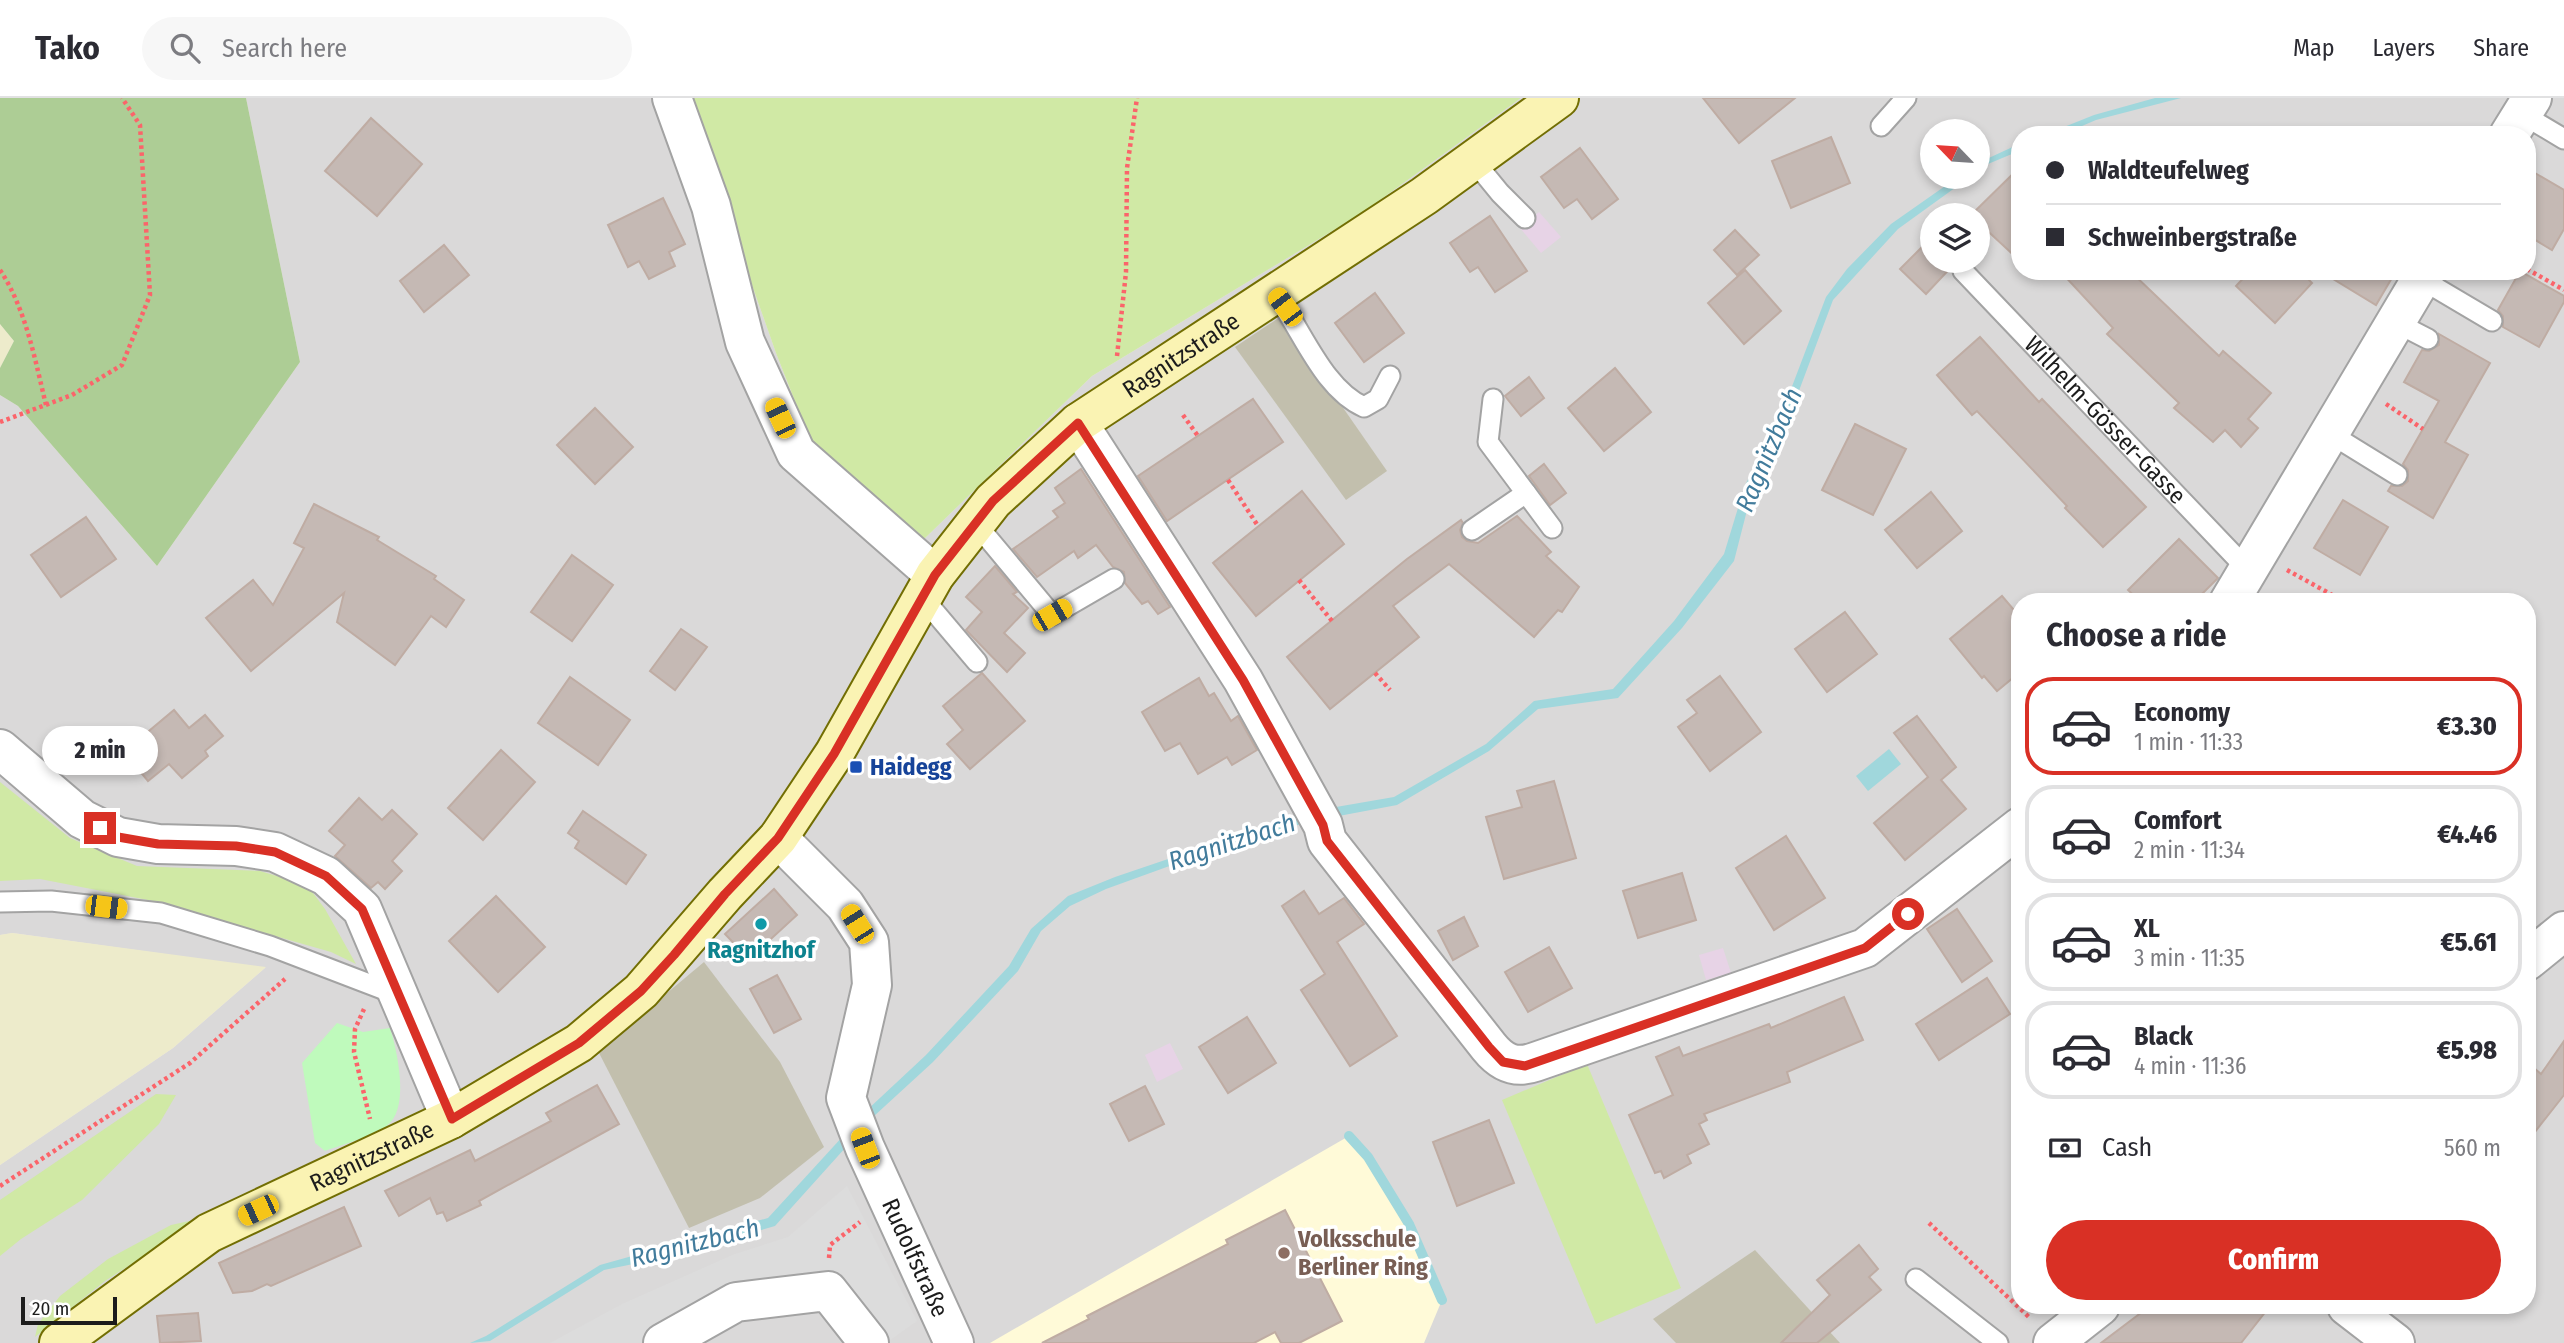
<!DOCTYPE html>
<html lang="en">
<head>
<meta charset="utf-8">
<style>
  :root { --surface:#fff; --page:#f7f7f7; --text:#2b2b33; --muted:#7c7c81; --line:#e1e1e2; --accent:#d93025 }
  body { margin:0; font-family:"Fira Sans Condensed",sans-serif; background:var(--page); color:var(--text); height:100vh; display:flex; flex-direction:column; font-size:26px; white-space:nowrap }
  * { box-sizing:border-box; margin:0 }
  p { font-size:23px; color:var(--muted) }
  .icon { flex:none; width:38px; height:38px; fill:none; stroke:currentColor; stroke-width:2; stroke-linecap:round; stroke-linejoin:round }
  .map { position:relative; flex:1; overflow:hidden }
  .details { position:absolute; left:2011px; top:495px; width:525px; height:721px; display:flex; flex-direction:column; background:var(--surface); border-radius:28px; box-shadow:0 4px 10px #0003 }
  .details>* { flex:none }
  .guide { position:absolute; left:2011px; top:28px; width:525px; height:154px; border-radius:28px; box-shadow:0 4px 10px #0003; display:grid; align-content:center; height:154px; padding:0 35px; background:var(--surface) }
  .needle { width:46px; rotate:295deg }
  .buttons { position:absolute; left:1920px; top:21px; display:grid; gap:14px }
  .buttons a { display:grid; place-items:center; width:70px; height:70px; border-radius:50%; background:var(--surface); box-shadow:0 4px 10px #0003; font-size:35px }
  .scale { position:absolute; left:21px; bottom:18px; width:96px; box-sizing:border-box; padding-left:7px; border:4px solid #1c1c1c; border-top:0; font-size:19px; line-height:24px; white-space:nowrap; color:#1c1c1c; -webkit-text-stroke:5px #fff; paint-order:stroke }
  .end { position:absolute; width:32px; height:32px; margin:-16px; border:9px solid #d93025; background:#fff; box-shadow:0 0 0 4px #fff }
  .from { border-radius:50% }
  .bubble { position:absolute; height:49px; border-radius:24px; background:var(--surface); box-shadow:0 4px 10px #0003; font-size:23px; font-weight:800; line-height:49px; text-align:center }
  .car { position:absolute; width:21px; height:42px; margin:-21px -10px; border-radius:9px; box-shadow:0 0 5px 2px #0007; background:linear-gradient(#f5c518 24%,#345 0 40%,#f5c518 0 76%,#345 0 86%,#f5c518 0) }
  .guide b { display:flex; align-items:center; gap:24px; height:66px; font-size:26px }
  .guide b+b { border-top:2px solid var(--line) }
  .guide i { width:18px; height:18px; background:var(--text) }
  ul { padding:0; list-style:none }
  li { display:flex; align-items:center; gap:21px; height:98px; margin:0 14px 10px; padding:0 21px; border:4px solid var(--line); border-radius:28px }
  li div { flex:1 }
  li b { display:block; font-size:26px }
  li em { font-style:normal; font-weight:800 }
  li.current { border-color:var(--accent) }
  li>.icon { width:63px; height:63px; stroke-width:1.5 }
  h2 { padding:0 35px; font-size:32px; line-height:84px }
  .pay { display:flex; align-items:center; gap:18px; height:77px; padding:0 35px; font-size:26px }
  .pay p { margin-inline-start:auto }
  .action { display:flex; gap:14px; margin-top:auto; padding:14px 35px }
  .action a { flex:1; height:80px; border-radius:42px; background:var(--accent); color:#fff; font-size:28px; font-weight:800; line-height:80px; text-align:center }
  header { display:flex; align-items:center; gap:42px; box-sizing:border-box; height:98px; padding:0 35px; background:var(--surface); border-bottom:2px solid var(--line) }
  header strong { font-size:33px }
  nav { display:flex; gap:38px; margin-inline-start:auto; font-size:24px }
  .search { width:490px; height:63px; background:var(--page); display:flex; align-items:center; gap:18px; box-sizing:border-box; padding:0 24px; border-radius:38px; color:var(--muted); font-size:26px }
  .map>svg:first-child { display:block }
  .residential { fill:#dad9d9; fill-rule:evenodd }
  .industrial { fill:#e7d3e6 }
  .education { fill:#fffad8 }
  .construction { fill:#c2bfad }
  .farmland { fill:#edebcb }
  .grass { fill:#d0e9a5 }
  .forest { fill:#adcd95 }
  .park { fill:#bffabc }
  .parking { fill:#dcdcdc }
  .water { fill:#a0d7dc }
  .lines { fill:none; stroke-linecap:round; stroke-linejoin:round }
  .stream { stroke:#a0d7dc; stroke-width:10 }
  .building { fill:#c5b9b4; stroke:#bfaca3; stroke-width:2 }
  .lane-casing { stroke:#a3a3a3; stroke-width:23 }
  .street-casing { stroke:#a3a3a3; stroke-width:42 }
  .secondary-casing { stroke:#726e03; stroke-width:42 }
  .path { stroke:#fb646a; stroke-width:4.5; stroke-dasharray:3.5 3.5; stroke-linecap:butt }
  .lane { stroke:#fff; stroke-width:19 }
  .street { stroke:#fff; stroke-width:38 }
  .secondary { stroke:#faf3b3; stroke-width:38 }
  .route { stroke:#d93025; stroke-width:9 }
  .transit-dot { fill:#1a4fb4; stroke:#fff; stroke-width:2.5 }
  .culture-dot { fill:#0f9aa8; stroke:#fff; stroke-width:2.5 }
  .education-dot { fill:#8d6e63; stroke:#fff; stroke-width:2.5 }
  .labels { text-anchor:middle; dominant-baseline:central; stroke-width:7; stroke-linejoin:round; paint-order:stroke }
  .street-label { font-size:24px; fill:#1c1c1c; stroke:#fff }
  .transit-label { font-size:24px; font-weight:bold; fill:#164399; stroke:#fff; text-anchor:start }
  .culture-label { font-size:24px; font-weight:bold; fill:#0d838f; stroke:#fff }
  .education-label { font-size:24px; font-weight:bold; fill:#785e54; stroke:#fff; text-anchor:start }
  .water-label { font-size:26px; font-style:italic; fill:#427c9c; stroke:#fff }
</style>
</head>
<body>
<header>
<strong>Tako</strong>
<div class="search"><svg class="icon" aria-label="search" viewBox="0 0 24 24"><circle cx="10" cy="10" r="6"/><path d="M15 15l6 6"/></svg>Search here</div>
<nav><a>Map</a><a>Layers</a><a>Share</a></nav>
</header>
<div class="map">
<svg width="2564" height="1245" viewBox="0 0 2564 1245">
  <rect width="100%" height="100%" fill="#ede7e1"/>
  <!-- residential -->
  <path class="residential" d="M246 0H686L776 255 815 354 921 444 1092 278 1362 115 1521 0H2564V1245H0V1067L173 950 265 870 13 835 0 837V297L18 308 157 468 300 264ZM1932 33H1978V79H1932ZM2020 37H2527V173H2020ZM1932 117H1978V163H1932ZM2020 504H2527V1208H2020Z"/>
  <!-- industrial -->
  <g class="industrial">
    <path d="M1539 114 1561 139 1541 155 1520 130Z"/>
    <path d="M1723 850 1731 875 1706 882 1699 857Z"/>
    <path d="M1170 945 1183 971 1157 984 1145 957Z"/>
  </g>
  <!-- education -->
  <path class="education" d="M1349 1038 1368 1059 1409 1126 1442 1202 1424 1245H990Z"/>
  <!-- construction -->
  <g class="construction">
    <path d="M1280 219 1387 373 1346 402 1235 249Z"/>
    <path d="M704 864 780 964 824 1049 760 1100 689 1130 598 953Z"/>
    <path d="M1755 1152 1840 1245H1676L1653 1221Z"/>
  </g>
  <!-- farmland -->
  <g class="farmland">
    <path d="M0 226 14 243 0 270Z"/>
    <path d="M12 835 266 869 173 950 0 1067V837Z"/>
  </g>
  <!-- grass -->
  <g class="grass">
    <path d="M686 0H1521L1362 115 1092 278 921 444 815 354 776 255Z"/>
    <path d="M0 684 70 740 137 768 260 773 307 787 325 811 356 866 331 854 153 803 40 781 0 783Z"/>
    <path d="M1587 966 1681 1190 1596 1226 1502 1002Z"/>
    <path d="M156 996 176 997 159 1026 82 1102 21 1141 0 1158V1102Z"/>
    <path d="M194 1122 196 1124 192 1127 105 1183 35 1239 38 1226 60 1198 108 1161 171 1127Z"/>
  </g>
  <!-- forest -->
  <path class="forest" d="M0 0H246L300 264 157 468 18 308 0 297V270L14 243 0 226Z"/>
  <!-- park -->
  <path class="park" d="M337 925 363 934 390 930C397 952 409 1006 390 1025 378 1037 341 1047 325 1053L315 1045 302 965Z"/>
  <!-- parking -->
  <path class="parking" d="M847 1088 917 1223 886 1245 824 1214 737 1212 677 1245H550L624 1205 732 1157 788 1139Z"/>
  <!-- water -->
  <g class="water">
    <path d="M2155 0H2181L2096 22 2061 37H2044L2094 17Z"/>
    <path d="M2019 46V53L1988 66 1978 73V65Z"/>
    <path d="M1958 79H1970L1898 131 1833 202 1785 330 1753 389 1734 463 1682 530 1618 600 1538 611 1489 653 1397 707 1307 724 1175 766 1106 791 1070 808 1041 833 1018 873 933 964 873 1019 775 1128 677 1157 604 1172 490 1243 470 1245 486 1238 600 1167 768 1120 866 1013 926 957 1009 868 1031 831 1068 798 1115 779 1307 714 1394 699 1486 646 1534 603 1613 591 1674 523 1724 456 1745 387 1777 328 1826 199 1847 171 1891 126Z"/>
    <path d="M1889 651 1901 666 1868 693 1856 678Z"/>
  </g>
  <g class="lines">
    <!-- stream -->
    <path class="stream" d="M1349 1038 1368 1059 1409 1126 1442 1202"/>
  </g>
  <!-- building -->
  <g class="building">
    <path d="M1703 0H1795L1739 45Z"/>
    <path d="M371 20 422 66 377 118 325 73Z"/>
    <path d="M1831 39 1850 85 1791 110 1772 63Z"/>
    <path d="M1580 50 1618 101 1592 121 1577 101 1564 110 1541 79Z"/>
    <path d="M2020 69V163L1978 124V117H1971Z"/>
    <path d="M2535 75 2564 92V131L2552 152 2527 137V88Z"/>
    <path d="M663 100 685 146 669 154 675 168 649 181 639 163 628 169 608 127Z"/>
    <path d="M1490 118 1527 173 1495 194 1478 169 1470 174 1450 145Z"/>
    <path d="M1735 132 1759 157 1737 177 1714 152Z"/>
    <path d="M1932 139V163H1957L1926 196 1900 171Z"/>
    <path d="M444 147 469 177 424 214 400 183Z"/>
    <path d="M1745 172 1781 213 1744 246 1708 205Z"/>
    <path d="M2060 173H2130L2219 258 2223 253 2271 295 2248 321 2258 330 2241 349 2225 332 2213 344 2174 310 2179 305 2107 236 2113 230Z"/>
    <path d="M2250 173H2300L2312 185 2275 225 2236 188Z"/>
    <path d="M2320 173H2396L2376 207Z"/>
    <path d="M2520 173 2564 198V204L2539 249 2503 229V218L2498 212Z"/>
    <path d="M1375 195 1404 235 1364 264 1335 225Z"/>
    <path d="M2439 236 2490 265 2445 344 2468 357 2433 420 2388 393 2391 388H2402L2408 383V372L2403 366 2439 303 2404 284 2422 252 2429 253 2439 247Z"/>
    <path d="M1980 239 2039 304 2042 301 2146 409 2103 449 2065 410 2067 408 1977 313 1972 317 1937 277Z"/>
    <path d="M1615 270 1651 314 1604 353 1568 310Z"/>
    <path d="M1529 279 1544 300 1521 318 1505 298Z"/>
    <path d="M1253 301 1283 344 1167 423 1138 378Z"/>
    <path d="M595 310 633 349 595 386 557 347Z"/>
    <path d="M1855 326 1906 351 1873 417 1822 392Z"/>
    <path d="M1544 366 1566 395 1550 407 1529 378Z"/>
    <path d="M1081 371 1170 509 1158 516 1148 503 1142 506 1125 485 1124 474 1113 469 1096 447 1078 460 1074 453 1037 479 1013 451 1058 419 1053 413 1065 405 1055 390Z"/>
    <path d="M1302 393 1344 446 1256 518 1213 465Z"/>
    <path d="M1931 394 1962 433 1917 470 1885 432Z"/>
    <path d="M2343 402 2388 429 2360 477 2314 450Z"/>
    <path d="M314 406 379 439 377 442 436 478 434 481 464 502 446 529 431 518 395 567 337 524 344 495 251 573 206 520 253 482 273 507 304 450 294 445Z"/>
    <path d="M1517 418 1551 454 1546 458 1579 489 1562 514 1558 512 1534 539 1449 466 1393 508 1419 539 1330 611 1287 559 1407 461 1461 422 1463 425 1460 432 1462 439 1467 443 1478 445Z"/>
    <path d="M86 419 116 461 61 499 31 457Z"/>
    <path d="M2179 441 2218 480 2194 504H2141L2128 492Z"/>
    <path d="M572 457 613 487 572 543 531 514Z"/>
    <path d="M995 468 1017 494 1013 496 1028 510 1004 535 1025 555 1007 574 966 532 982 514 966 499Z"/>
    <path d="M2002 498 2020 519V574L1997 593 1984 578 1982 580 1950 541Z"/>
    <path d="M1845 514 1877 556 1827 594 1795 551Z"/>
    <path d="M681 531 707 549 675 592 650 573Z"/>
    <path d="M982 575 1025 623 970 671 947 646 963 632 943 608Z"/>
    <path d="M1720 578 1761 634 1710 673 1678 629 1697 615 1687 602Z"/>
    <path d="M570 579 630 622 598 667 538 625Z"/>
    <path d="M1199 580 1209 598 1214 595 1231 623 1238 618 1257 652 1232 667 1227 659 1198 676 1180 645 1165 653 1142 614Z"/>
    <path d="M174 612 189 630 205 617 223 638 205 653 208 658 182 680 169 666 148 683 124 654Z"/>
    <path d="M1917 618 1956 669 1941 682 1966 711 1905 762 1874 725 1928 679 1894 635Z"/>
    <path d="M501 652 535 684 483 742 448 710Z"/>
    <path d="M1554 683 1576 760 1504 781 1486 719 1522 709 1517 693Z"/>
    <path d="M359 700 382 722 392 712 417 736 392 763 402 773 385 791 378 784 371 790 335 758 345 747 329 733Z"/>
    <path d="M583 713 646 757 626 786 575 750 579 743 568 735Z"/>
    <path d="M1786 738 1825 800 1774 832 1736 770Z"/>
    <path d="M1682 775 1696 822 1638 840 1623 793Z"/>
    <path d="M774 791 797 817 749 861 725 836Z"/>
    <path d="M1304 793 1319 816 1344 800 1364 826 1337 844 1397 938 1350 968 1301 892 1325 876 1282 808Z"/>
    <path d="M496 798 545 849 498 894 449 843Z"/>
    <path d="M1957 811 1992 863 1962 884 1927 831Z"/>
    <path d="M1464 819 1478 848 1453 862 1438 833Z"/>
    <path d="M1549 849 1572 890 1528 914 1505 874Z"/>
    <path d="M777 877 801 921 774 935 750 891Z"/>
    <path d="M1987 880 2010 916 1939 962 1916 926Z"/>
    <path d="M1844 899 1863 942 1787 974 1790 984 1704 1016 1707 1022 1699 1026 1709 1046 1687 1057 1691 1065 1664 1080 1661 1073 1655 1075 1629 1017 1673 997 1656 959 1679 949 1683 958 1769 926 1771 930Z"/>
    <path d="M1247 919 1276 965 1228 995 1199 949Z"/>
    <path d="M2564 943V997L2527 1044V964L2541 976Z"/>
    <path d="M597 987 619 1026 479 1103 481 1107 447 1123 443 1114 437 1116 430 1100 399 1118 385 1093 470 1052 475 1063 551 1023 546 1015Z"/>
    <path d="M1145 988 1164 1026 1129 1043 1110 1006Z"/>
    <path d="M1489 1022 1514 1085 1457 1108 1433 1044Z"/>
    <path d="M344 1109 361 1148 271 1188 267 1186 252 1193 233 1195 219 1165Z"/>
    <path d="M1285 1112 1342 1223 1299 1245H1281L1275 1234 1254 1245H1042L1089 1221 1087 1218 1228 1146 1226 1142Z"/>
    <path d="M1859 1147 1878 1171 1869 1179 1881 1192 1817 1245H1781L1830 1197 1817 1182Z"/>
    <path d="M2150 1208H2270L2241 1245H2101Z"/>
    <path d="M198 1215 201 1243 160 1245 157 1218Z"/>
  </g>
  <g class="lines">
    <defs>
      <g id="lane">
        <path d="M2522 16 2564 41"/>
        <path d="M1881 28 1906 0"/>
        <path d="M1473 62 1500 95 1525 120"/>
        <path id="s1" d="M1963 173 2248 472"/>
        <path d="M2421 181 2492 223"/>
        <path d="M1275 196C1302 231 1322 290 1364 309L1378 301 1390 278"/>
        <path d="M2395 224 2428 241"/>
        <path d="M2329 335 2397 377"/>
        <path d="M1526 395 1552 430"/>
        <path d="M974 427 987 439 1052 517 1114 481"/>
        <path d="M1472 432 1526 395 1488 344 1493 301"/>
        <path d="M933 512 977 564"/>
        <path d="M0 804 51 803 161 815 270 848 398 897"/>
        <path d="M1916 1181 1998 1245"/>
      </g>
      <g id="street">
        <path d="M672 0 711 108 745 244 796 355 935 477"/>
        <path d="M2509 37 2532 0"/>
        <path d="M1078 325 1243 582 1323 727 1327 743 1489 949C1502 965 1515 971 1535 964L1865 850 2020 729"/>
        <path d="M2229 504 2426 173"/>
        <path d="M0 651 82 721 118 739 158 746 236 748 275 754 326 778 362 811 451 1021"/>
        <path id="s2" d="M778 740 845 807 869 844 872 887 846 1000 865 1050 954 1245"/>
        <path d="M2527 863 2564 833"/>
        <path d="M2347 1208 2395 1245"/>
        <path d="M663 1245 736 1204 828 1193 869 1245"/>
        <path d="M2053 1245 2100 1208"/>
      </g>
      <g id="secondary">
        <path id="s3" d="M59 1245 209 1135 451 1021 579 945 641 893 725 796 778 740 834 656 935 477 993 403 1078 325 1424 98 1559 0"/>
      </g>
    </defs>
    <!-- lane casing -->
    <use href="#lane" class="lane-casing"/>
    <!-- street casing -->
    <use href="#street" class="street-casing"/>
    <!-- secondary casing -->
    <use href="#secondary" class="secondary-casing"/>
    <!-- path -->
    <g class="path">
      <path d="M2527 171 2564 192"/>
      <path d="M0 172C26 211 35 262 46 307"/>
      <path d="M1117 258 1126 174 1127 70 1137 0"/>
      <path d="M2386 306 2423 331"/>
      <path d="M1183 317 1198 338"/>
      <path d="M0 324 72 297 122 267 150 197 140 27 122 0"/>
      <path d="M1228 382 1258 428"/>
      <path d="M2287 472 2345 504"/>
      <path d="M1299 482 1332 523"/>
      <path d="M1375 575 1390 592"/>
      <path d="M364 911 355 931 354 954 370 1021"/>
      <path d="M0 1088 190 965 285 881"/>
      <path d="M1929 1125 2030 1220"/>
      <path d="M829 1160 830 1147 860 1124"/>
    </g>
    <!-- lane -->
    <use href="#lane" class="lane"/>
    <!-- street -->
    <use href="#street" class="street"/>
    <!-- secondary -->
    <use href="#secondary" class="secondary"/>
  </g>
  <g class="lines">
    <!-- route -->
    <path class="route" d="M100 730 118 739 158 746 236 748 275 754 326 778 362 811 452 1021 579 945 641 893 674 857 725 796 778 740 834 656 935 477 993 403 1078 325 1243 582 1323 727 1327 743 1489 949 1503 964 1525 968 1865 850 1908 816"/>
  </g>
  <!-- markers -->
  <rect class="transit-dot" x="849" y="662" width="14" height="14" rx="3.5"/>
  <circle class="culture-dot" cx="761" cy="826" r="7"/>
  <circle class="education-dot" cx="1284" cy="1155" r="7"/>
  <g class="labels">
    <!-- street labels -->
    <g class="street-label">
      <text stroke="none"><textPath href="#s3" startOffset="1528">Ragnitzstraße</textPath></text>
      <text stroke="none"><textPath href="#s1" startOffset="206">Wilhelm-Gösser-Gasse</textPath></text>
      <text stroke="none"><textPath href="#s3" startOffset="366">Ragnitzstraße</textPath></text>
      <text stroke="none"><textPath href="#s2" startOffset="472">Rudolfstraße</textPath></text>
    </g>
    <!-- transit labels -->
    <g class="transit-label">
      <text x="870" y="669">Haidegg</text>
    </g>
    <!-- culture labels -->
    <g class="culture-label">
      <text x="761" y="852">Ragnitzhof</text>
    </g>
    <!-- education labels -->
    <g class="education-label">
      <text x="1298" y="1141">Volksschule<tspan x="1298" dy="28">Berliner Ring</tspan></text>
    </g>
    <!-- water labels -->
    <g class="water-label">
      <text transform="translate(1769 352) rotate(-67)">Ragnitzbach</text>
      <text transform="translate(1232 744) rotate(-18)">Ragnitzbach</text>
      <text transform="translate(695 1145) rotate(-14)">Ragnitzbach</text>
    </g>
  </g>
</svg>
<div class="buttons">
<a><svg class="needle" viewBox="-14 -14 28 28"><path d="M0-13l5 13h-10z" fill="#e53935"/><path d="M0 13l5-13h-10z" fill="#7c7c81"/></svg></a>
<a><svg class="icon" aria-label="layers" viewBox="0 0 24 24"><path d="M12 4l9 5-9 5-9-5zM3 14l9 5 9-5"/></svg></a>
</div>
<div class="scale">20 m</div>
<i class="end from" style="left:1908px;top:816px"></i>
<i class="end" style="left:100px;top:730px"></i>
<div class="bubble" style="left:42px;top:628px;width:116px">2 min</div>
<i class="car" style="left:1285px;top:209px;rotate:323deg"></i>
<i class="car" style="left:780px;top:320px;rotate:335deg"></i>
<i class="car" style="left:1052px;top:517px;rotate:60deg"></i>
<i class="car" style="left:106px;top:809px;rotate:97deg"></i>
<i class="car" style="left:857px;top:826px;rotate:328deg"></i>
<i class="car" style="left:865px;top:1050px;rotate:339deg"></i>
<i class="car" style="left:258px;top:1112px;rotate:245deg"></i>
<div class="guide">
<b><i class="from"></i>Waldteufelweg</b>
<b><i></i>Schweinbergstraße</b>
</div>
<section class="details">
<h2>Choose a ride</h2>
<ul>
<li class="current"><svg class="icon" aria-label="car" viewBox="0 0 24 24"><path d="M5 17H2v-5l4-1 3-4h7l3 4 3 1v5h-3M9 17h6M6 11h13"/><circle cx="7" cy="17" r="2"/><circle cx="17" cy="17" r="2"/></svg><div><b>Economy</b><p>1 min · 11:33</p></div><em>€3.30</em></li>
<li><svg class="icon" aria-label="car" viewBox="0 0 24 24"><path d="M5 17H2v-5l4-1 3-4h7l3 4 3 1v5h-3M9 17h6M6 11h13"/><circle cx="7" cy="17" r="2"/><circle cx="17" cy="17" r="2"/></svg><div><b>Comfort</b><p>2 min · 11:34</p></div><em>€4.46</em></li>
<li><svg class="icon" aria-label="car" viewBox="0 0 24 24"><path d="M5 17H2v-5l4-1 3-4h7l3 4 3 1v5h-3M9 17h6M6 11h13"/><circle cx="7" cy="17" r="2"/><circle cx="17" cy="17" r="2"/></svg><div><b>XL</b><p>3 min · 11:35</p></div><em>€5.61</em></li>
<li><svg class="icon" aria-label="car" viewBox="0 0 24 24"><path d="M5 17H2v-5l4-1 3-4h7l3 4 3 1v5h-3M9 17h6M6 11h13"/><circle cx="7" cy="17" r="2"/><circle cx="17" cy="17" r="2"/></svg><div><b>Black</b><p>4 min · 11:36</p></div><em>€5.98</em></li>
</ul>
<div class="pay"><svg class="icon" aria-label="cash" viewBox="0 0 24 24"><path d="M3 7h18v10H3z"/><circle cx="12" cy="12" r="2"/></svg>Cash<p>560 m</p></div>
<div class="action"><a>Confirm</a></div>
</section>
</div>
</body>
</html>
